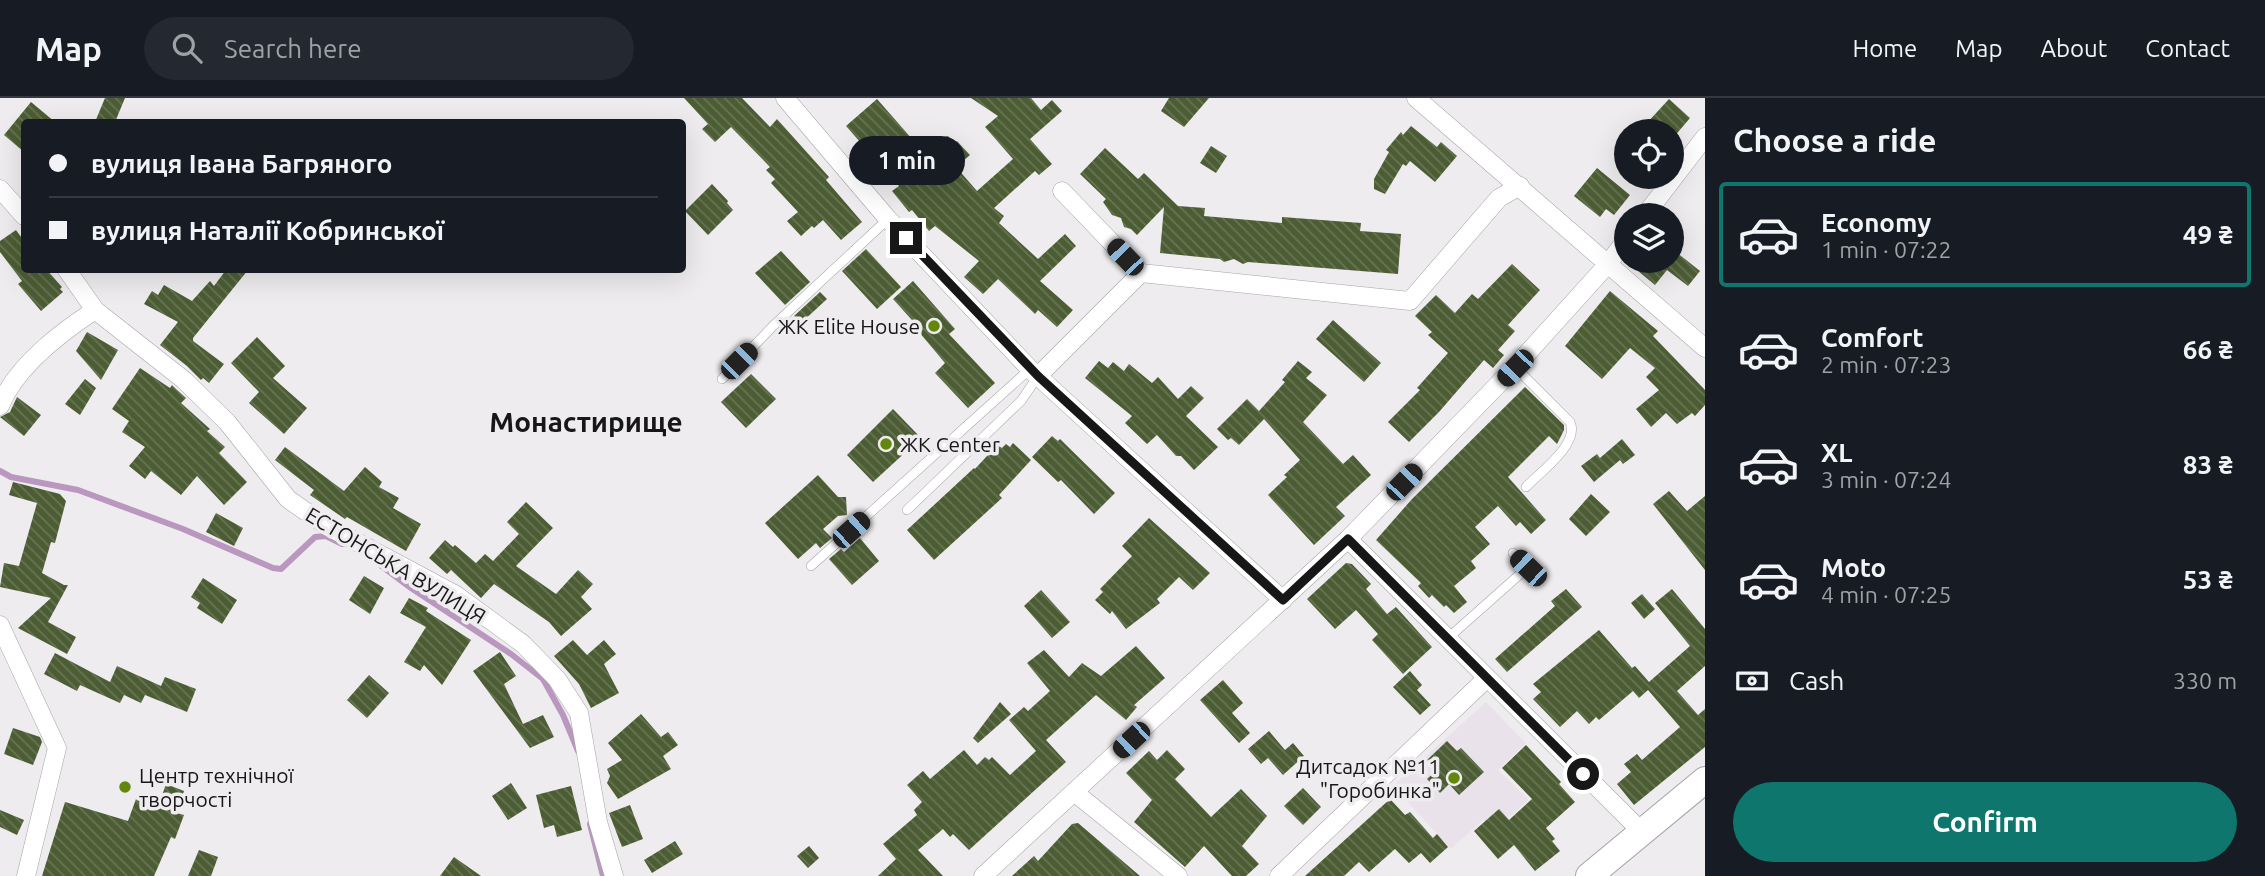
<!DOCTYPE html>
<html lang="en">
<head>
<meta charset="utf-8">
<style>
  :root { --surface:#171b24; --page:#242831; --text:#f1f3f6; --muted:#9ea1a6; --line:#363941; --accent:#0f766e }
  body { margin:0; font-family:Ubuntu,sans-serif; background:var(--page); color:var(--text); height:100vh; display:flex; flex-direction:column; font-size:26px; white-space:nowrap }
  * { box-sizing:border-box; margin:0 }
  p { font-size:23px; color:var(--muted) }
  .icon { flex:none; width:38px; height:38px; fill:none; stroke:currentColor; stroke-width:2; stroke-linecap:round; stroke-linejoin:round }
  .map { position:relative; flex:1; overflow:hidden }
  .details { display:flex; flex-direction:column; background:var(--surface); width:560px }
  .details>* { flex:none }
  .top-card { position:absolute; left:21px; top:21px; width:665px; height:154px; border-radius:7px; box-shadow:0 7px 28px #0002; display:grid; align-content:center; height:154px; padding:0 28px; background:var(--surface) }
  .fabs { position:absolute; left:1614px; top:21px; display:grid; gap:14px }
  .fabs a { display:grid; place-items:center; width:70px; height:70px; border-radius:50%; background:var(--surface); box-shadow:0 7px 28px #0002; font-size:35px }
  .end { position:absolute; width:32px; height:32px; margin:-16px; border:9px solid #171718; background:#fff; box-shadow:0 0 0 4px #fff }
  .from { border-radius:50% }
  .bubble { position:absolute; height:49px; border-radius:24px; background:var(--surface); box-shadow:0 7px 28px #0002; font-size:23px; font-weight:700; line-height:49px; text-align:center }
  .car { position:absolute; width:21px; height:42px; margin:-21px -10px; border-radius:9px; box-shadow:0 0 5px 2px #0007; background:linear-gradient(#222 24%,#8ab4d8 0 40%,#222 0 76%,#8ab4d8 0 86%,#222 0) }
  .top-card b { display:flex; align-items:center; gap:24px; height:66px; font-size:26px }
  .top-card b+b { border-top:2px solid var(--line) }
  .top-card i { width:18px; height:18px; background:var(--text) }
  ul { padding:0; list-style:none }
  li { display:flex; align-items:center; gap:21px; height:105px; margin:0 14px 10px; padding:0 14px; border:4px solid transparent; border-radius:7px }
  li div { flex:1 }
  li b { display:block; font-size:26px }
  li em { font-style:normal; font-weight:700 }
  li.on { border-color:var(--accent) }
  li>.icon { width:63px; height:63px; stroke-width:1.5 }
  h2 { padding:0 28px; font-size:32px; line-height:84px }
  .pay { display:flex; align-items:center; gap:18px; height:77px; padding:0 28px; font-size:26px }
  .pay p { margin-inline-start:auto }
  .cta { display:flex; gap:14px; margin-top:auto; padding:14px 28px }
  .cta a { flex:1; height:80px; border-radius:42px; background:var(--accent); color:#fff; font-size:28px; font-weight:700; line-height:80px; text-align:center }
  header { display:flex; align-items:center; gap:42px; box-sizing:border-box; height:98px; padding:0 35px; background:var(--surface); border-bottom:2px solid var(--line) }
  header strong { font-size:33px }
  nav { display:flex; gap:38px; margin-inline-start:auto; font-size:24px }
  .search { width:490px; height:63px; background:var(--page); display:flex; align-items:center; gap:18px; box-sizing:border-box; padding:0 24px; border-radius:38px; color:var(--muted); font-size:26px }
  main { display:flex; flex:1; min-height:0 }
  .map>svg:first-child { display:block }
  .built { fill:#eae2eb }
  .lines { fill:none; stroke-linecap:round; stroke-linejoin:round }
  .stream { stroke:#b997be; stroke-width:6 }
  .building { fill:url(#building-back-hatch) }
  .lane-casing { stroke:#a6a4a7; stroke-width:10 }
  .street-casing { stroke:#a6a4a7; stroke-width:19 }
  .primary-casing { stroke:#a6a4a7; stroke-width:28 }
  .lane { stroke:#fff; stroke-width:9 }
  .street { stroke:#fff; stroke-width:18 }
  .primary { stroke:#fff; stroke-width:26 }
  .route { stroke:#171718; stroke-width:9 }
  .poi-dot { fill:#62870d; stroke:#eeecee; stroke-width:2.5 }
  .labels { text-anchor:middle; dominant-baseline:central; stroke-width:7; stroke-linejoin:round; paint-order:stroke }
  .poi-label { font-size:21px; fill:#171718; stroke:#eeecee; text-anchor:end }
  .street-label { font-size:21px; fill:#171718; stroke:#eeecee }
  .district-label { font-size:28px; font-weight:bold; fill:#171718; stroke:#eeecee }
</style>
</head>
<body>
<header>
<strong>Map</strong>
<div class="search"><svg class="icon" aria-label="search" viewBox="0 0 24 24"><circle cx="10" cy="10" r="6"/><path d="M15 15l6 6"/></svg>Search here</div>
<nav><a>Home</a><a>Map</a><a>About</a><a>Contact</a></nav>
</header>
<main>
<div class="map">
<svg width="1705" height="778" viewBox="0 0 1705 778">
  <defs>
    <pattern id="building-back-hatch" width="6" height="6" patternUnits="userSpaceOnUse" patternTransform="scale(1.75)"><rect width="6" height="6" fill="#4c5d34"/><path d="M-1 5l2 2M0 0l6 6M5-1l2 2" fill="none" stroke="#677456"/></pattern>
  </defs>
  <rect width="100%" height="100%" fill="#eeecee"/>
  <!-- built -->
  <path class="built" d="M1486 604 1526 645 1498 672 1529 702 1494 732 1483 722 1451 751 1393 688Z"/>
  <g class="lines">
    <!-- stream -->
    <g class="stream">
      <path d="M0 373 11 379 78 392 183 431 273 470 281 471 315 439 326 438 342 446"/>
      <path d="M371 460 411 490 511 556 543 581 563 617 578 653"/>
      <path d="M590 726 603 778"/>
    </g>
  </g>
  <!-- building -->
  <g class="building">
    <path d="M105 0H125L115 24H95Z"/>
    <path d="M684 0H742L770 29 777 21 829 79 826 82 862 124 841 142 823 122 814 130 812 128 801 138 787 123 798 114 771 85 775 81 766 72 770 69 731 29 715 44 702 31 708 26Z"/>
    <path d="M971 0H1031L1041 12 1052 2 1062 13 1030 41 1052 66 1039 77 1035 73 994 110 1004 118 999 125 1038 161 1065 136 1076 148 1040 183 1073 212 1057 229 1038 212 1035 216 998 181 983 196 964 179 979 163 935 128 929 133 912 112 909 114 892 93 899 88 846 28 877 1 927 58 941 40 948 38 954 46 957 43 970 57 956 69 977 93 1013 61 985 29 998 18Z"/>
    <path d="M1169 0H1209L1184 29 1161 13Z"/>
    <path d="M1669 1 1690 20 1673 40 1671 33H1655L1646 26Z"/>
    <path d="M31 4 55 24H24V54L4 37Z"/>
    <path d="M1411 28 1437 49 1441 44 1457 58 1435 84 1410 63 1406 68 1403 66 1385 96 1374 91V81L1389 54 1386 52 1401 34 1403 37Z"/>
    <path d="M1211 48 1227 58 1216 75 1200 65Z"/>
    <path d="M1105 50 1138 81 1144 75 1178 108 1205 110 1204 118 1282 125V119L1361 125 1360 133 1401 136 1398 176 1248 164 1243 166 1234 161 1224 164 1220 161 1160 155 1164 109 1137 137 1131 131 1124 129 1121 120 1112 117 1103 104 1106 101 1080 76Z"/>
    <path d="M1597 70 1630 97 1614 117 1606 111 1600 119 1574 98Z"/>
    <path d="M712 86 728 103 727 105 733 112 708 137 685 113Z"/>
    <path d="M16 132 24 143V172H47L62 189 60 191 63 194 41 213 18 186 22 183 0 154V143Z"/>
    <path d="M1671 150 1700 173 1688 188 1667 172 1655 187 1626 163H1671Z"/>
    <path d="M866 151 901 189 877 211 842 173Z"/>
    <path d="M781 153 810 184 785 207 755 175Z"/>
    <path d="M1512 166 1540 192 1508 227 1515 233 1498 252 1504 257 1493 270 1484 262 1439 314 1409 344 1388 324 1420 292 1417 290 1448 255 1428 237 1432 234 1415 218 1436 197 1455 215 1472 196 1478 201Z"/>
    <path d="M226 172H248L193 240V243L224 266 209 285 203 280 201 282 187 268 160 247 178 224 144 206 152 193 158 197 164 187 192 203 210 183 214 188Z"/>
    <path d="M913 183 955 231 949 236 995 285 968 310 935 275 945 265 919 234 921 232 893 201Z"/>
    <path d="M1610 193 1658 233 1653 238 1705 292V307L1695 318 1692 315 1677 326 1666 315 1651 329 1636 311 1659 292 1646 279 1655 270 1630 250 1602 281 1565 248Z"/>
    <path d="M820 194 827 201 801 225 794 218Z"/>
    <path d="M1333 222 1381 265 1364 284 1316 241Z"/>
    <path d="M87 234 118 252 101 282 76 253Z"/>
    <path d="M257 239 285 268 273 280 307 310 284 336 249 305 259 294 231 265Z"/>
    <path d="M1099 263 1108 270 1113 264 1124 273 1129 266 1152 285 1158 279 1178 301 1191 288 1204 300 1186 318 1218 349 1194 372 1181 358H1176L1157 337 1147 346 1125 325 1132 318 1085 280Z"/>
    <path d="M1298 263 1312 274 1306 280 1327 297 1303 324 1343 366 1353 357 1371 377 1336 409 1345 418 1314 447 1268 397 1287 379 1284 377 1300 362 1264 321 1239 347 1231 340 1228 342 1217 331 1247 301 1259 313 1285 284 1282 282Z"/>
    <path d="M140 270 170 290 172 287 176 291 186 300 181 305 210 331 207 333 225 349 219 355 247 384 224 407 197 378 181 397 151 373 145 381 129 368 145 349 122 334 129 323 112 311Z"/>
    <path d="M751 276 776 301 746 330 721 304Z"/>
    <path d="M85 281 96 290 80 317 65 306Z"/>
    <path d="M1525 289 1564 327V332L1557 346 1549 338 1508 379 1546 422 1531 436 1520 424 1516 428 1498 408 1475 429 1490 446 1471 463 1476 470 1454 488 1467 504 1454 515 1446 507 1444 509 1432 497 1429 500 1418 488 1421 485 1376 442 1412 401Z"/>
    <path d="M17 299 41 317 24 338 0 319 10 314Z"/>
    <path d="M893 311 921 340 873 384 847 357Z"/>
    <path d="M1052 338 1058 343 1060 341 1115 395 1094 416 1061 382 1058 384 1032 359Z"/>
    <path d="M1622 341 1635 357 1623 366 1620 362 1594 384 1581 368 1597 356 1600 360Z"/>
    <path d="M1013 345 1031 362 999 397 1002 400 934 462 907 432 974 370 975 371 997 347 1002 350 1006 346 1010 349Z"/>
    <path d="M285 349 344 393 365 369 382 384 379 389 399 400 393 410 421 426 406 453 347 419 345 421 310 397 314 392 275 362Z"/>
    <path d="M818 377 838 399H846L847 417 838 418 823 431 832 440 820 450 816 445 798 461 765 425Z"/>
    <path d="M13 384 60 396 66 403 55 445 51 444 42 475 64 487H68L48 524 76 539 67 556 18 530 51 500 0 489 4 465 19 468 37 405 9 397Z"/>
    <path d="M1669 393 1687 413 1705 398V472L1653 406Z"/>
    <path d="M1591 396 1610 414 1586 438 1569 421Z"/>
    <path d="M526 404 553 430 516 468 556 496 578 472 593 486 581 499 592 511 561 538 549 524 494 486 481 500 451 472 447 476 429 460 445 442 453 449 455 447 476 465 485 456 493 463 519 436 507 424Z"/>
    <path d="M216 415 243 430 234 448 206 434Z"/>
    <path d="M1149 420 1210 475 1193 492 1179 479 1157 501 1160 505 1126 531 1112 513 1110 516 1095 502 1103 494 1100 491 1132 458 1122 448Z"/>
    <path d="M860 440 879 463 852 487 829 461 841 451 844 454Z"/>
    <path d="M1346 465 1352 466 1371 486 1366 491 1387 516 1396 509 1432 549 1403 576 1372 542 1378 536 1356 512 1335 531 1307 501Z"/>
    <path d="M364 478 384 490 370 516 349 502Z"/>
    <path d="M203 480 237 502 222 526 197 510 200 505 191 499Z"/>
    <path d="M1566 491 1582 509 1507 574 1495 561 1555 508 1551 503Z"/>
    <path d="M1672 491 1705 531V568L1677 593 1698 617 1705 611V649L1634 707 1617 686 1631 674 1624 666 1637 656 1642 662 1680 629 1648 592 1639 600 1633 593 1599 622 1596 619 1589 626 1577 613 1560 629 1533 601 1541 594 1533 586 1599 532 1632 570 1635 568 1649 584 1690 548 1655 505Z"/>
    <path d="M1041 492 1070 524 1052 540 1024 508Z"/>
    <path d="M1642 496 1655 511 1644 521 1631 505Z"/>
    <path d="M409 500 428 510 426 513 471 542 442 587 424 567 420 573 404 564 426 529 400 515Z"/>
    <path d="M573 542 587 557 604 542 616 556 604 566 619 595 591 610 579 586 554 558Z"/>
    <path d="M1136 548 1165 580 1134 607 1137 609 1126 622 1096 597 1046 642 1066 664 969 752 953 736 950 739 943 731 918 752 943 778H878L896 761 883 746 917 717 914 712 922 704 907 687 923 673 930 681 964 652 977 667 985 659 989 662 992 659 1010 677 1036 653 1009 622 1024 609 1028 613 1050 593 1027 565 1044 552 1069 579 1082 565 1101 578Z"/>
    <path d="M500 554 516 578 504 586 523 626 543 617 554 639 530 650 473 573Z"/>
    <path d="M55 555 110 584 117 568 161 588 165 579 196 591 187 614 145 597 141 605 124 597 120 605 80 587 77 593 44 576Z"/>
    <path d="M1410 573 1422 587 1417 592 1431 607 1420 617 1393 589Z"/>
    <path d="M369 577 389 595 367 620 347 602Z"/>
    <path d="M1223 582 1243 605 1232 615 1250 635 1239 645 1200 602Z"/>
    <path d="M1000 604 1011 616 978 645 973 640Z"/>
    <path d="M641 616 661 639 668 634 678 647 663 658 671 671 618 701 607 685 610 678 607 671 622 662 608 645Z"/>
    <path d="M13 630 40 639 42 644 33 667 4 656Z"/>
    <path d="M1269 633 1285 652 1293 645 1304 658 1283 677 1268 660 1261 666 1248 651Z"/>
    <path d="M1447 643 1457 653 1461 650 1484 674 1459 697 1449 686 1440 695 1427 681 1437 672 1427 662Z"/>
    <path d="M1526 647 1561 684 1559 686 1575 704 1546 730 1555 741 1552 743 1560 753 1535 773 1514 747 1498 761 1474 733 1499 711 1509 722 1532 701 1502 670Z"/>
    <path d="M1167 652 1185 671 1175 681 1211 719 1241 691 1267 718 1242 748 1259 766 1246 778H1232L1204 748 1185 769 1134 724 1152 702 1126 675 1149 653 1157 662Z"/>
    <path d="M511 685 527 710 508 722 492 698Z"/>
    <path d="M166 686 184 693 177 715 184 717 175 741 171 739 154 778H42L65 704 128 723 136 701 158 709Z"/>
    <path d="M571 688 582 732 557 739 554 727 544 730 536 697Z"/>
    <path d="M1303 690 1321 709 1303 727 1284 708Z"/>
    <path d="M1390 701 1405 717 1410 714 1433 740 1437 736 1448 749 1430 765 1421 755 1409 765 1395 751 1369 774 1359 764 1344 778H1305Z"/>
    <path d="M630 707 643 741 622 749 609 715Z"/>
    <path d="M0 712 24 722 17 737 0 729Z"/>
    <path d="M1078 725 1140 778H1012L1034 758 1038 763 1072 726Z"/>
    <path d="M675 743 683 756 652 775 644 762Z"/>
    <path d="M809 748 819 760 808 770 797 758Z"/>
    <path d="M199 752 218 759 211 778H188Z"/>
    <path d="M454 759 481 778H440Z"/>
  </g>
  <g class="lines">
    <defs>
      <g id="lane">
        <path d="M1515 269 1570 324C1580 346 1540 374 1526 389"/>
        <path d="M722 281 774 227 888 121"/>
        <path d="M907 412 1021 303 1038 278"/>
        <path d="M811 468 1030 271"/>
        <path d="M1447 541 1528 469 1513 455"/>
      </g>
      <g id="street">
        <path d="M785 0 888 121 1030 271 1283 502"/>
        <path d="M1416 0 1705 250"/>
        <path d="M0 91 24 118"/>
        <path d="M1062 93 1141 175 1410 203 1499 100 1520 88"/>
        <path d="M1645 117 1705 39"/>
        <path d="M67 172 95 212 184 282 227 324 288 401 325 427 456 497 523 546 557 581 579 615 598 724 614 778"/>
        <path d="M1038 278 1141 175"/>
        <path d="M0 308C16 268 60 235 95 212"/>
        <path d="M1348 441 1641 733"/>
        <path d="M0 527 57 650 26 778"/>
        <path d="M1074 694 1178 778"/>
        <path d="M983 778 1348 441 1515 269 1607 167 1626 142"/>
        <path d="M1279 778 1486 581"/>
      </g>
      <path id="primary" d="M1589 778 1705 682"/>
    </defs>
    <!-- lane casing -->
    <use href="#lane" class="lane-casing"/>
    <!-- street casing -->
    <use href="#street" class="street-casing"/>
    <!-- primary casing -->
    <use href="#primary" class="primary-casing"/>
    <!-- lane -->
    <use href="#lane" class="lane"/>
    <!-- street -->
    <use href="#street" class="street"/>
    <!-- primary -->
    <use href="#primary" class="primary"/>
  </g>
  <g class="lines">
    <!-- route -->
    <path class="route" d="M906 140 1038 278 1283 502 1348 441 1583 676"/>
  </g>
  <!-- markers -->
  <g class="poi-dot">
    <circle cx="934" cy="228" r="7"/>
    <circle cx="886" cy="346" r="7"/>
    <circle cx="1454" cy="680" r="7"/>
    <circle cx="125" cy="689" r="7"/>
  </g>
  <g class="labels">
    <!-- poi labels -->
    <g class="poi-label">
      <text x="920" y="228">ЖК Elite House</text>
      <text x="900" y="346" text-anchor="start">ЖК Center</text>
      <text x="1440" y="668">Дитсадок №11<tspan x="1440" dy="24">"Горобинка"</tspan></text>
      <text x="139" y="677" text-anchor="start">Центр технічної<tspan x="139" dy="24">творчості</tspan></text>
    </g>
    <!-- street labels -->
    <g class="street-label">
      <text transform="translate(396 467) rotate(31)">ЕСТОНСЬКА ВУЛИЦЯ</text>
    </g>
    <!-- district labels -->
    <g class="district-label">
      <text x="586" y="323">Монастирище</text>
    </g>
  </g>
</svg>
<div class="fabs">
<a><svg class="icon" aria-label="locate" viewBox="0 0 24 24"><circle cx="12" cy="12" r="6"/><path d="M12 2v4M12 18v4M2 12h4M18 12h4"/></svg></a>
<a><svg class="icon" aria-label="layers" viewBox="0 0 24 24"><path d="M12 4l9 5-9 5-9-5zM3 14l9 5 9-5"/></svg></a>
</div>
<i class="end from" style="left:1583px;top:676px"></i>
<i class="end" style="left:906px;top:140px"></i>
<div class="bubble" style="left:849px;top:38px;width:116px">1 min</div>
<i class="car" style="left:1125px;top:159px;rotate:316deg"></i>
<i class="car" style="left:739px;top:263px;rotate:45deg"></i>
<i class="car" style="left:1515px;top:270px;rotate:224deg"></i>
<i class="car" style="left:1404px;top:384px;rotate:44deg"></i>
<i class="car" style="left:851px;top:432px;rotate:48deg"></i>
<i class="car" style="left:1528px;top:470px;rotate:314deg"></i>
<i class="car" style="left:1131px;top:642px;rotate:227deg"></i>
<div class="top-card">
<b><i class="from"></i>вулиця Івана Багряного</b>
<b><i></i>вулиця Наталії Кобринської</b>
</div>
</div>
<section class="details">
<h2>Choose a ride</h2>
<ul>
<li class="on"><svg class="icon" aria-label="car" viewBox="0 0 24 24"><path d="M5 17H2v-5l4-1 3-4h7l3 4 3 1v5h-3M9 17h6M6 11h13"/><circle cx="7" cy="17" r="2"/><circle cx="17" cy="17" r="2"/></svg><div><b>Economy</b><p>1 min · 07:22</p></div><em>49 ₴</em></li>
<li><svg class="icon" aria-label="car" viewBox="0 0 24 24"><path d="M5 17H2v-5l4-1 3-4h7l3 4 3 1v5h-3M9 17h6M6 11h13"/><circle cx="7" cy="17" r="2"/><circle cx="17" cy="17" r="2"/></svg><div><b>Comfort</b><p>2 min · 07:23</p></div><em>66 ₴</em></li>
<li><svg class="icon" aria-label="car" viewBox="0 0 24 24"><path d="M5 17H2v-5l4-1 3-4h7l3 4 3 1v5h-3M9 17h6M6 11h13"/><circle cx="7" cy="17" r="2"/><circle cx="17" cy="17" r="2"/></svg><div><b>XL</b><p>3 min · 07:24</p></div><em>83 ₴</em></li>
<li><svg class="icon" aria-label="car" viewBox="0 0 24 24"><path d="M5 17H2v-5l4-1 3-4h7l3 4 3 1v5h-3M9 17h6M6 11h13"/><circle cx="7" cy="17" r="2"/><circle cx="17" cy="17" r="2"/></svg><div><b>Moto</b><p>4 min · 07:25</p></div><em>53 ₴</em></li>
</ul>
<div class="pay"><svg class="icon" aria-label="cash" viewBox="0 0 24 24"><path d="M3 7h18v10H3z"/><circle cx="12" cy="12" r="2"/></svg>Cash<p>330 m</p></div>
<div class="cta"><a>Confirm</a></div>
</section>
</main>
</body>
</html>
